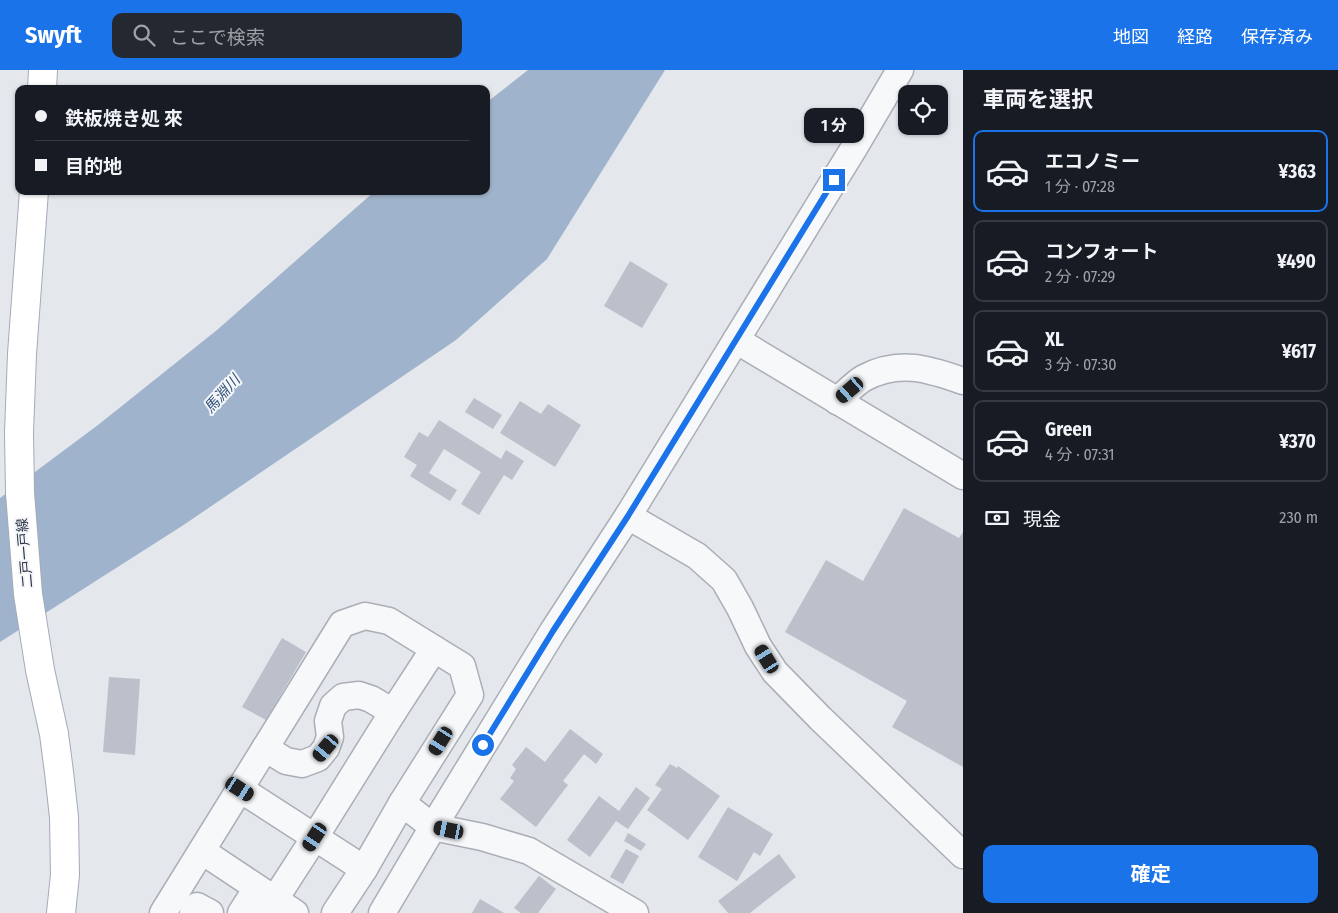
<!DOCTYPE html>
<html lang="ja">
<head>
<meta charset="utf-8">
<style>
  :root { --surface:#171b24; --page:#242831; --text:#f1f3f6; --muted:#9ea1a6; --line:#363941; --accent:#1a73e8 }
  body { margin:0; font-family:"Fira Sans Condensed","Noto Sans JP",sans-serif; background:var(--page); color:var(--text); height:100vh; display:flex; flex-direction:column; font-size:19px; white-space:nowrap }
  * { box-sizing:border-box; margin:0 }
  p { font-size:16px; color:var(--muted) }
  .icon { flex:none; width:28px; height:28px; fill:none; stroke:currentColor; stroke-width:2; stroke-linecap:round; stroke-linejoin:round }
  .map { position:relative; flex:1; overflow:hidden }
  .side { display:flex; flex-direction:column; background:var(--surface); width:375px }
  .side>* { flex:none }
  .banner { position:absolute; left:15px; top:15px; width:475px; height:110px; border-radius:10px; box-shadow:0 1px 4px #0004; display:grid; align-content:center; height:110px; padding:0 20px; background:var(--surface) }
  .fabs { position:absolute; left:898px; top:15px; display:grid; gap:10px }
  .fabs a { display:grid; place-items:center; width:50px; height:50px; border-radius:10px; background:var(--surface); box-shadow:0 1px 4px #0004; font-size:25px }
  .end { position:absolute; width:22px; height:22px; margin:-11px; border:6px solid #1a73e8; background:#fff; box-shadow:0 0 0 2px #fff }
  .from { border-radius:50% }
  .bubble { position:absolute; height:35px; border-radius:10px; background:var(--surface); box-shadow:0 1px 4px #0004; font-size:16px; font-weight:700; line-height:35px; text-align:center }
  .car { position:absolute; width:15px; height:30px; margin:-15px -8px; border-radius:6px; box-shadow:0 0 4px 1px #0007; background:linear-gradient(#222 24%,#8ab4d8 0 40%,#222 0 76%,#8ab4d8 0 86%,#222 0) }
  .banner b { display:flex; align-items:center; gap:18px; height:48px; font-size:19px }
  .banner b+b { border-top:1px solid var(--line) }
  .banner i { width:12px; height:12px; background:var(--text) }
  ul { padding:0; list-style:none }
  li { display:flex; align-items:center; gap:15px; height:82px; margin:0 10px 8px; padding:0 10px; border:2px solid var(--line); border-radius:10px }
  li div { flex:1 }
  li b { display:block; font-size:19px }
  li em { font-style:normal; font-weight:700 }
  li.on { border-color:var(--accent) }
  li>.icon { width:45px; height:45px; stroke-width:1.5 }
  h2 { padding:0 20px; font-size:22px; line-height:60px }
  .pay { display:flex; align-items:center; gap:12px; height:55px; padding:0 20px; font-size:19px }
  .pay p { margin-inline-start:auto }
  .action { display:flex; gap:10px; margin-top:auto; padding:10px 20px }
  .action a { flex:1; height:58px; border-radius:10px; background:var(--accent); color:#fff; font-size:20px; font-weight:700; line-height:58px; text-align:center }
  header { display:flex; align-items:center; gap:30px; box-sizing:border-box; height:70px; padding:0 25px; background:var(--accent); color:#fff }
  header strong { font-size:24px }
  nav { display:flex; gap:28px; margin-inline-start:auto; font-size:18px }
  .search { width:350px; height:45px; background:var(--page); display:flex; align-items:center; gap:12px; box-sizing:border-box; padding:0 18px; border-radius:10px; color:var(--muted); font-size:19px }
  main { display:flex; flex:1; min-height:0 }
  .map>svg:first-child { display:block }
  .water { fill:#9fb4cc }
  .building { fill:#bbc0ca }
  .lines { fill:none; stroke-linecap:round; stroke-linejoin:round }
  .minor-casing { stroke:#a9aeb7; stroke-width:29 }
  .major-casing { stroke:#a3abb8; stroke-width:30 }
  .minor { stroke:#f7f8fa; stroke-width:26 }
  .major { stroke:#fff; stroke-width:28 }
  .route { stroke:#1a73e8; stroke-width:6 }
  .labels { text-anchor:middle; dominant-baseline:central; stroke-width:4; stroke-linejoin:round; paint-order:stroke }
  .street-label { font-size:14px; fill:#2b3445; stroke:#f4f6f9 }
  .water-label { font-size:15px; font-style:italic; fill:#34527a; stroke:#f4f6f9 }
</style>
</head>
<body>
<header>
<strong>Swyft</strong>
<div class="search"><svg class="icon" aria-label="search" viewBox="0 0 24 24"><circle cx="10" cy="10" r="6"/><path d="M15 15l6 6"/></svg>ここで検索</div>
<nav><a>地図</a><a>経路</a><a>保存済み</a></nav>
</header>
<main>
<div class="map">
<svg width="963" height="843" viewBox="0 0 963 843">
  <rect width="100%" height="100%" fill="#e4e7ec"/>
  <!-- water -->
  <path class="water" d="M528 0H665L547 189 456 270 182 456 0 572V428L98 355 217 260 375 121H486V33Z"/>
  <!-- building -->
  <g class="building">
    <path d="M630 191 668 214 642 258 604 236Z"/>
    <path d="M474 328 502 345 493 359 465 342Z"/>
    <path d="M520 331 541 344 548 334 581 355 555 397 500 363Z"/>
    <path d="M439 350 501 389 506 380 524 391 512 410 504 405 479 445 461 434 481 402 444 379 429 403 457 420 450 431 410 406 417 395 404 387 419 362 428 367Z"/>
    <path d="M904 438 959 468 963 462V697L892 657 907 631 785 562 826 490 863 511Z"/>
    <path d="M282 568 306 582 266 650 242 637Z"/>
    <path d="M109 607 140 609 135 685 103 682Z"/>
    <path d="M570 659 603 684 596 694 584 684 563 711 568 715 536 757 500 729 514 711 510 708 516 699 512 695 526 677 545 692Z"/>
    <path d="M670 694 677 698 678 696 720 726 688 770 647 740 662 719 655 715Z"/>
    <path d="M636 717 650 728 628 759 616 751 590 787 567 770 599 726 619 741Z"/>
    <path d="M728 737 773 764 760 786 754 782 737 811 698 787Z"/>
    <path d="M628 763 646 774 641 781 624 771Z"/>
    <path d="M626 779 639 786 623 814 610 807Z"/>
    <path d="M779 784 796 807 750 843H728L718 831Z"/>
    <path d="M539 806 556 819 538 843H521L514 838Z"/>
    <path d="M480 829 504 843H472Z"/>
  </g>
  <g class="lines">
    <defs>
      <g id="minor">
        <path d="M736 270 963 406"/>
        <path d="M837 331C846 323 855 313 864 308 899 289 929 299 963 311"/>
        <path d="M628 446 697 486 724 510 740 538 758 576 775 602 821 649 963 785"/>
        <path d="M265 678 286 691 302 694 318 688 326 678 330 667 328 651 333 636 343 627 359 625 371 629 393 642"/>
        <path d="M240 719 364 799"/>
        <path d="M402 733 433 757 482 767 529 781 635 843"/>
        <path d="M202 781 295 843"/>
        <path d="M163 843 342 554 365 546 389 551 462 596 470 625 402 733 364 799 335 843"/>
        <path d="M193 843 197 836 210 843"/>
        <path d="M241 843 257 818"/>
        <path d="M266 843 315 767 393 642 434 579"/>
        <path d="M382 843 433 757 553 561 628 446 854 78 900 0"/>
      </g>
      <g id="major">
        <path d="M42 19 43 0"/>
        <path d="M34 121 22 284 19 363 20 423 28 524 40 600 54 664 59 702 64 747 65 805 61 843"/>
      </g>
    </defs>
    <!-- minor casing -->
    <use href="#minor" class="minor-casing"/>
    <!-- major casing -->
    <use href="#major" class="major-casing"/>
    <!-- minor -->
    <use href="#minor" class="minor"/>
    <!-- major -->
    <use href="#major" class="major"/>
  </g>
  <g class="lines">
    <!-- route -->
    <path class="route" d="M483 675 553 561 628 446 834 110"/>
  </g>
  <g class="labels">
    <!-- street labels -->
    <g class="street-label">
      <text transform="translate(25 483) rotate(-95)">二戸一戸線</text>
    </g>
    <!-- water labels -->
    <g class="water-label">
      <text transform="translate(222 324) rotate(-48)">馬淵川</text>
    </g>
  </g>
</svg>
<div class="fabs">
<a><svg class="icon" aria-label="locate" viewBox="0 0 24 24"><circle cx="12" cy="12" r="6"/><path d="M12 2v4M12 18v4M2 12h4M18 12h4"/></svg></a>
</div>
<i class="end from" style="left:483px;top:675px"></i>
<i class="end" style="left:834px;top:110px"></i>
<div class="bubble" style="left:804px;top:38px;width:60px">1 分</div>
<i class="car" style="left:850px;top:320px;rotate:229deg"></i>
<i class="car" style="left:767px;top:589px;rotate:328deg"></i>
<i class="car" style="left:441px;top:671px;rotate:212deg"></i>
<i class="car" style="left:326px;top:678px;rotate:220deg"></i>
<i class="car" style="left:240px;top:719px;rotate:123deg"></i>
<i class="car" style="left:449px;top:760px;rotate:282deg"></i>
<i class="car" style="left:315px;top:767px;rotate:213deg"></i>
<div class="banner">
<b><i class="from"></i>鉄板焼き処 來</b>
<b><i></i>目的地</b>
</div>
</div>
<section class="side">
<h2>車両を選択</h2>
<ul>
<li class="on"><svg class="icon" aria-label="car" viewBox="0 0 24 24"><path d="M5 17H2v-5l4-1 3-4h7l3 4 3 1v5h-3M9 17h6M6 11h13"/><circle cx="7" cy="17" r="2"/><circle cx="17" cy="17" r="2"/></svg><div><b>エコノミー</b><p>1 分 · 07:28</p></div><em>¥363</em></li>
<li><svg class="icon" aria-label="car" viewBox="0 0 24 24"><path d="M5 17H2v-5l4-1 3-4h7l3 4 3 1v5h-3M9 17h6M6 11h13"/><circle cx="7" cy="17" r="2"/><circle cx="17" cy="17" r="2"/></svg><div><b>コンフォート</b><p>2 分 · 07:29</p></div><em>¥490</em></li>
<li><svg class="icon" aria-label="car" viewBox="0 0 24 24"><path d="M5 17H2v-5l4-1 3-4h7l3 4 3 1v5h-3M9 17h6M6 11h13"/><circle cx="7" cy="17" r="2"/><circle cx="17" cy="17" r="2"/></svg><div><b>XL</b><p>3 分 · 07:30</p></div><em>¥617</em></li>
<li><svg class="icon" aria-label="car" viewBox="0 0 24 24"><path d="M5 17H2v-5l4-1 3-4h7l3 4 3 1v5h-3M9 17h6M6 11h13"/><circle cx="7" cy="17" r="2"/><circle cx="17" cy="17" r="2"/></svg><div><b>Green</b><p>4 分 · 07:31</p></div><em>¥370</em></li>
</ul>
<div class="pay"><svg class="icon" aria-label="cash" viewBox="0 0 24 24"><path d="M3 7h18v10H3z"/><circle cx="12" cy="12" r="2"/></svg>現金<p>230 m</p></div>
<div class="action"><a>確定</a></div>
</section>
</main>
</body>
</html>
